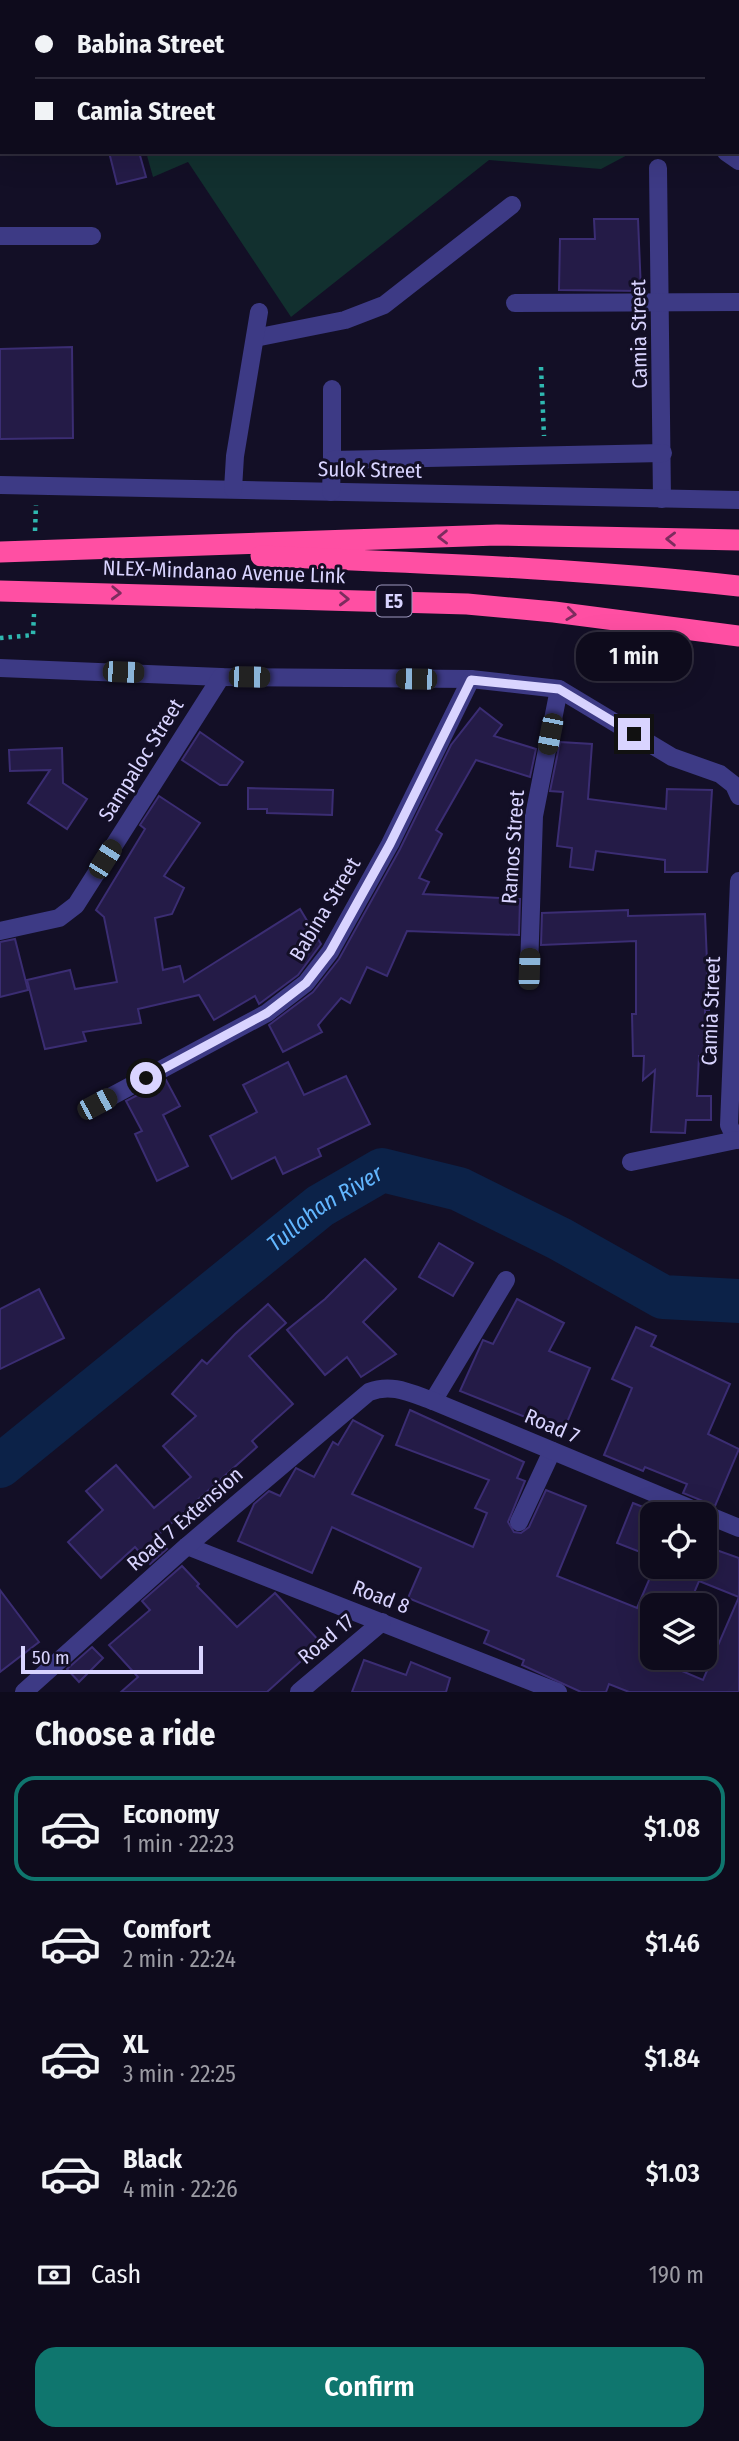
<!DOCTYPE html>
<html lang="en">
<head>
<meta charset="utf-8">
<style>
  :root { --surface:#0e0b1c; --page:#171425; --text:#f1f3f6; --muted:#9b9ba3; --line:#2e2b3b; --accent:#0f766e }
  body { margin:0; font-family:"Fira Sans Condensed",sans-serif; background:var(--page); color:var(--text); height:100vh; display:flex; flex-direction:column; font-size:26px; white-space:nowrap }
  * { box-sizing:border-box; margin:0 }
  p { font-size:23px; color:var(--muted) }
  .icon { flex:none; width:38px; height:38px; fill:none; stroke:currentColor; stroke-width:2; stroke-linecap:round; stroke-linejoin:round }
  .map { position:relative; height:1692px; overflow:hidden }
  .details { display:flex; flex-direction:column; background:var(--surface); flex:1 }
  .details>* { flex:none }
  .top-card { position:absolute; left:0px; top:0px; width:740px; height:154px; box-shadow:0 7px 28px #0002,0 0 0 2px var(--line); display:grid; align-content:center; height:154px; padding:0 35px; background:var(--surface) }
  .buttons { position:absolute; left:640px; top:1502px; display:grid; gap:14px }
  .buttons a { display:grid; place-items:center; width:77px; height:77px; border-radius:14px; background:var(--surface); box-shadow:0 7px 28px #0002,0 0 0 2px var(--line); font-size:35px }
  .scale { position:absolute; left:21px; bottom:18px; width:182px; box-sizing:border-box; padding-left:7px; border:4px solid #d9d4ff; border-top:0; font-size:19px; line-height:24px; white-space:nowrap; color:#d9d4ff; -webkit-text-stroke:5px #130f26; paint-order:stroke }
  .end { position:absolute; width:32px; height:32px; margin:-16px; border:9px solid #d9d4ff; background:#111; box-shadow:0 0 0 4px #111 }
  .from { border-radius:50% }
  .bubble { position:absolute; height:49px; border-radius:21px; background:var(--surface); box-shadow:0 7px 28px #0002,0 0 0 2px var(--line); font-size:23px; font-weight:600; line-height:49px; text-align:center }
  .car { position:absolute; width:21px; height:42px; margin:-21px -10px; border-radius:9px; box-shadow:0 0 5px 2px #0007; background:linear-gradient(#222 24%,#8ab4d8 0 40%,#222 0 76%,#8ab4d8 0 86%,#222 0) }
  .top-card b { display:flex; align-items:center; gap:24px; height:66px; font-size:26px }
  .top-card b+b { border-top:2px solid var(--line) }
  .top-card i { width:18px; height:18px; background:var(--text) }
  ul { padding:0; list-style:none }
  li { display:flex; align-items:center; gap:21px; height:105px; margin:0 14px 10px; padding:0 21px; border:4px solid transparent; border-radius:21px }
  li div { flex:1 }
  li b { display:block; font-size:26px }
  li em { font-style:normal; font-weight:600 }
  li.current { border-color:var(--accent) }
  li>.icon { width:63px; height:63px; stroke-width:1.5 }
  h2 { padding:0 35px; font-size:32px; line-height:84px }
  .pay { display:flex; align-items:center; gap:18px; height:77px; padding:0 35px; font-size:26px }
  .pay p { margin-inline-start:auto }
  .primary-button { display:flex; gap:14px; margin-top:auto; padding:14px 35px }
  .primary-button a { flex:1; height:80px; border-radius:21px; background:var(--accent); color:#fff; font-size:28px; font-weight:600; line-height:80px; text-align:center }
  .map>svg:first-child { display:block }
  .green { fill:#12302f }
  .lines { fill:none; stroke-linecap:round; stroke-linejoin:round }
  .river { stroke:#0c2248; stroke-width:44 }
  .building { fill:#241b47; stroke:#3b2d73; stroke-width:2; fill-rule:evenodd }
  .path { stroke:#2fb8b0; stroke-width:4.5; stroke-dasharray:3.5 5; stroke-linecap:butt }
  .minor { stroke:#3d3a85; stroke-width:18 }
  .highway { stroke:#ff4fa3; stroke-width:21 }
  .oneway { stroke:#7d2c5e }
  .route { stroke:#d9d4ff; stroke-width:9 }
  .labels { text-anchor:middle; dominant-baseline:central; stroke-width:6; stroke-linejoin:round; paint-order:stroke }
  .shield { fill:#130f26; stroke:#9e99be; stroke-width:2 }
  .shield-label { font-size:19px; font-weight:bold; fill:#d9d4ff }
  .street-label { font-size:21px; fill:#d9d4ff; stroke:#130f26 }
  .water-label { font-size:23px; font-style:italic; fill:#62b6ff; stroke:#130f26 }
</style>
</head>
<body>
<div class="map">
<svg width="739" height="1692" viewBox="0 0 739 1692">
  <rect width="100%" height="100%" fill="#130f26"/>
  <!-- green -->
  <g class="green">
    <path d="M0 0H640V2H2L0 77Z"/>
    <path d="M146 152H633L601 169 489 160 291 317 188 162 153 177Z"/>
  </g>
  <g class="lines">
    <!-- river -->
    <path class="river" id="s1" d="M0 1466 320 1206 382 1170 459 1189 560 1239 663 1297 739 1301"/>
  </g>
  <!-- building -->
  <g class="building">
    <path d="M109 152H139L146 177 117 184Z"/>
    <path d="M594 219H638L641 291 559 290 560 239H595Z"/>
    <path d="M72 347 73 438 0 439V349Z"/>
    <path d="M480 708 502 725 494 736 536 749 530 777 476 760 436 830 442 834 419 878 429 882 423 894 520 899 519 935 407 931 387 976 367 967 350 1003 341 998 318 1025 322 1032 283 1052 269 1025 313 992 339 959 400 849 451 745Z"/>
    <path d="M200 732 243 762 227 785H220L182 760Z"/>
    <path d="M560 742 592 744 588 799 666 809 667 789 712 790 707 872H665V860L596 851 593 870 570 867 572 848 557 846 563 792 550 791Z"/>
    <path d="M62 748 63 783 87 799 67 829 28 803 50 770 10 771 9 750Z"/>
    <path d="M248 788 333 790 332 815 267 813V809H248Z"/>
    <path d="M159 796 200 823 164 876 184 888 172 914 155 918 163 970 180 966 184 982 300 909 321 944 298 975 259 1004 255 996 214 1020 199 995 138 1009 141 1023 83 1032 86 1041 45 1049 27 980 70 970 75 989 117 982 104 917 96 910 145 829 140 825Z"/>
    <path d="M628 910V916L705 914 709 1010H705V1056H699L697 1096H711V1120H686L685 1133 651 1132 655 1070 643 1080 644 1056H633L632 1014H636V941L541 945 542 913Z"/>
    <path d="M15 939 28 990 0 997V942Z"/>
    <path d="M288 1062 304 1095 346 1076 370 1124 318 1149 321 1156 283 1174 275 1157 232 1179 210 1136 257 1112 243 1085Z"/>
    <path d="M166 1080 180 1106 163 1115 188 1166 157 1181 135 1134 142 1131 126 1101Z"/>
    <path d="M439 1243 473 1263 453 1296 419 1277Z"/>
    <path d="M365 1259 396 1289 363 1322 396 1354 361 1377 347 1357 325 1375 287 1330 325 1299Z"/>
    <path d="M39 1289 64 1338 0 1369V1309Z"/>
    <path d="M517 1299 564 1323 549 1351 590 1368 563 1432 460 1391 483 1340 493 1344Z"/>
    <path d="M268 1304 286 1323 249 1356 293 1404 252 1441 257 1447 156 1537 167 1549 150 1564 135 1547 101 1578 68 1542 103 1510 86 1491 116 1465 154 1508 191 1477 163 1446 196 1416 172 1394 202 1360 207 1364 235 1334Z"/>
    <path d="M636 1327 656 1336 651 1346 730 1384 708 1434 739 1449 715 1506 683 1493 687 1484 645 1467 643 1471 604 1455 632 1388 612 1379Z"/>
    <path d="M410 1410 524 1462 517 1478 525 1481 508 1522 514 1532 521 1533 529 1527 546 1490 586 1506 557 1576 637 1608 655 1566H705V1546L739 1558V1692H629L609 1684 606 1692H581L522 1665 524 1660 484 1643 489 1631 408 1598 421 1568 332 1527 312 1573 238 1541 254 1504 269 1491 280 1496 296 1468 314 1477 333 1442 338 1445 353 1420 383 1436 352 1494 473 1547 487 1513 475 1508 489 1480 396 1445ZM699 1581 739 1597 703 1680 663 1663 666 1657H653V1605H689Z"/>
    <path d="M633 1503 653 1511V1557L617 1543Z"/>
    <path d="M182 1566 199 1584 197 1586 237 1627 275 1593 321 1643 267 1692H121L138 1677 109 1645 150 1610 142 1601Z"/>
    <path d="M0 1590 39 1642 0 1672Z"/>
    <path d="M92 1647 103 1658 79 1682 67 1669Z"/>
    <path d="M364 1660 406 1675 411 1662 450 1678 446 1692H352Z"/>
  </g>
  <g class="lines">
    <!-- path -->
    <g class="path">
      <path d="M134 2 136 0"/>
      <path d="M0 19H2"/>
      <path d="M541 367 544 436"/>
      <path d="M35 531 36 505"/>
      <path d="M0 638 33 635 34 614"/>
    </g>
    <!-- minor -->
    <g class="minor">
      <path d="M726 152 739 161"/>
      <path d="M658 168 662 499"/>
      <path d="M0 236H92"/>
      <path d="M515 303 739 302"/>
      <path d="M255 338 345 320 384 305 512 205"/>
      <path d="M332 460V389"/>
      <path d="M0 485 739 500"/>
      <path d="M233 489 235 456 259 312"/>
      <path d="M331 492 332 460 663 453"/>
      <path d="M0 668 221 677 471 679 559 689 672 757 720 774 734 785 739 796"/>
      <path d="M0 931 59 918 76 905 221 677"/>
      <path d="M529 969 534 816 559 689"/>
      <path d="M97 1104 267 1013 306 983 330 952 390 844 471 679"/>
      <path d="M736 1140 729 1125 739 881"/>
      <path d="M631 1162 736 1140"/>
      <path d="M433 1401 506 1280"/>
      <path d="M705 1514 739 1528"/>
      <path d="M519 1522 552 1451"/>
      <path d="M187 1546 558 1692"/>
      <path d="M24 1692 187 1546 369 1392C392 1383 410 1393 433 1401L704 1514"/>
      <path d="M299 1692 382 1622"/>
    </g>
    <!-- highway -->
    <g class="highway">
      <path d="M0 552 497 535 739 540"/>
      <path d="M261 556C421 563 580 568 739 586"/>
      <path d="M0 591 467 604 554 612 739 636"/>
    </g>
  </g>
  <!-- one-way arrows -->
  <defs><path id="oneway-chevron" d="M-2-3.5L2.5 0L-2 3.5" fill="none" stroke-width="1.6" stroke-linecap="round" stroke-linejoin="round" transform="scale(1.75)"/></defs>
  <g class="oneway">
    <use href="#oneway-chevron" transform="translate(443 537) rotate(179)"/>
    <use href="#oneway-chevron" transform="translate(671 539) rotate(-179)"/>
    <use href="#oneway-chevron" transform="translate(116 593) rotate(2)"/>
    <use href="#oneway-chevron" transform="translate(344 599) rotate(2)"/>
    <use href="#oneway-chevron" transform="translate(571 614) rotate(7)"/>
  </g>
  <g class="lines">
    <!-- route -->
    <path class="route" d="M146 1078 267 1013 306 983 330 952 390 844 471 680 559 689 634 734"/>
  </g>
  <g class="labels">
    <!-- shield labels -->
    <rect class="shield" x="376.5" y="585.5" width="35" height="31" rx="5"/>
    <g class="shield-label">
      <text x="394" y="601">E5</text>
    </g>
    <!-- street labels -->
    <g class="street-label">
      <text transform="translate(639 334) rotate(-91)">Camia Street</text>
      <text transform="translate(370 470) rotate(1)">Sulok Street</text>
      <text transform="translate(224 572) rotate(2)">NLEX-Mindanao Avenue Link</text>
      <text transform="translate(141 760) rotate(-58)">Sampaloc Street</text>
      <text transform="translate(513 847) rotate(-86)">Ramos Street</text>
      <text transform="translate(325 909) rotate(-59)">Babina Street</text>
      <text transform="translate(711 1011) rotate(-88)">Camia Street</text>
      <text transform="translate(552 1426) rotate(23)">Road 7</text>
      <text transform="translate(185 1519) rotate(-41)">Road 7 Extension</text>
      <text transform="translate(381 1597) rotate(21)">Road 8</text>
      <text transform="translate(326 1639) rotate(-40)">Road 17</text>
    </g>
    <!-- water labels -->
    <g class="water-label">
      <text stroke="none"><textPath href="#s1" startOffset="415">Tullahan River</textPath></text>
    </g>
  </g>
</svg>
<div class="buttons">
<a><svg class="icon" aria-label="locate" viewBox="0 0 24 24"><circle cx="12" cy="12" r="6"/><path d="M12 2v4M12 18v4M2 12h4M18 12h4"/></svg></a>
<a><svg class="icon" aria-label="layers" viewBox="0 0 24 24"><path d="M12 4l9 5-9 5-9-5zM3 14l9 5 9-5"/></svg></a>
</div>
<div class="scale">50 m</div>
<i class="end from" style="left:146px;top:1078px"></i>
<i class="end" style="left:634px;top:734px"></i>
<div class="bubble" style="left:576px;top:632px;width:116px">1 min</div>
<i class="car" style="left:123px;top:672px;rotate:92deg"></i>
<i class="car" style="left:249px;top:677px;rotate:91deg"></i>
<i class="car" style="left:416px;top:679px;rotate:271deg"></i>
<i class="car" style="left:550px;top:734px;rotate:191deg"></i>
<i class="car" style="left:105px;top:859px;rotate:32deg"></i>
<i class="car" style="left:529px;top:969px;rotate:2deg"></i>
<i class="car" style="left:97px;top:1104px;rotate:62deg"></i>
<div class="top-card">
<b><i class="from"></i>Babina Street</b>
<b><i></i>Camia Street</b>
</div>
</div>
<section class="details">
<h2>Choose a ride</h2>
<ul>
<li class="current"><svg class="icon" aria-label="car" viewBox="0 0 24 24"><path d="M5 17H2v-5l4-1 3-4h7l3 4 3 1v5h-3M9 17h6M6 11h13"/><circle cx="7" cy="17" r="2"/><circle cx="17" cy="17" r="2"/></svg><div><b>Economy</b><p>1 min · 22:23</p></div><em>$1.08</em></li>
<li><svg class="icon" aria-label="car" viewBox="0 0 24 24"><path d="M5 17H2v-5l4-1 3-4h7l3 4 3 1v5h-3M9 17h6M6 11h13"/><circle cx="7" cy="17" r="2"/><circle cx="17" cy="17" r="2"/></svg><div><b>Comfort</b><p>2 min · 22:24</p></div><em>$1.46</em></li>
<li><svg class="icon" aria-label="car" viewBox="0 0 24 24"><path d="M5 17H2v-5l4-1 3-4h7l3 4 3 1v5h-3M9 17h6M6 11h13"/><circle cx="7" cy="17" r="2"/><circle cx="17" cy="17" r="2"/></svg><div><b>XL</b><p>3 min · 22:25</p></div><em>$1.84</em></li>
<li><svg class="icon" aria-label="car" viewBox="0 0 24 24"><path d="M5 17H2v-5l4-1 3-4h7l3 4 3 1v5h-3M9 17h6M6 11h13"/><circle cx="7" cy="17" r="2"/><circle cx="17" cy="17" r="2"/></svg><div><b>Black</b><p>4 min · 22:26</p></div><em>$1.03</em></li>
</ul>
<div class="pay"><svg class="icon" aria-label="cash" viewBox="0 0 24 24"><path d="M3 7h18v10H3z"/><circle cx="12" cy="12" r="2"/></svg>Cash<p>190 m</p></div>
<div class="primary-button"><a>Confirm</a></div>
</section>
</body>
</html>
